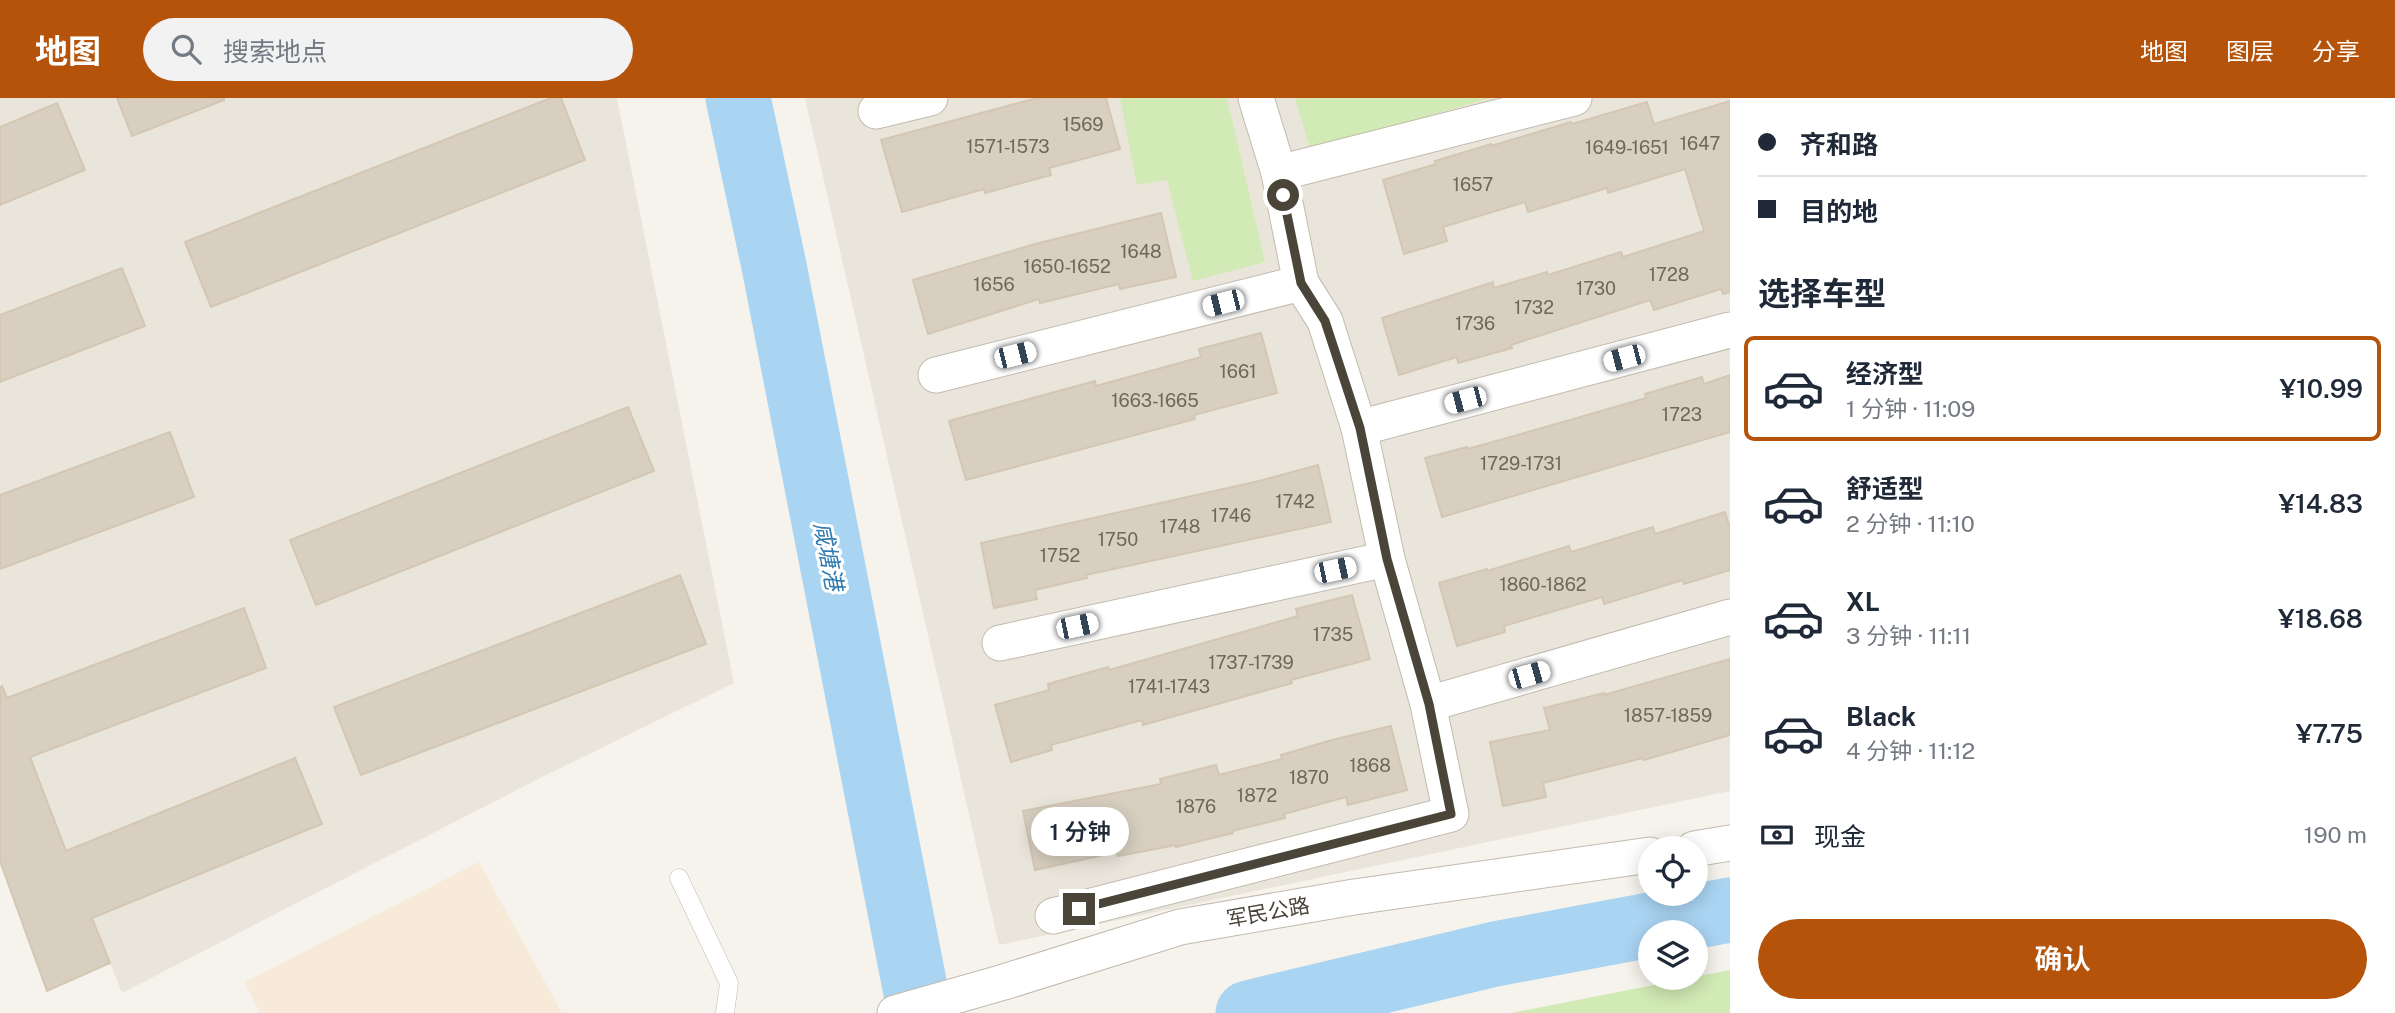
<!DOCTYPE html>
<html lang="zh">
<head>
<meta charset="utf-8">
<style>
  :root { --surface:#fff; --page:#f2f2f3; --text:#1f2937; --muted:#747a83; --line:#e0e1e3; --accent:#b45309 }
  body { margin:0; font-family:"Public Sans","Noto Sans SC",sans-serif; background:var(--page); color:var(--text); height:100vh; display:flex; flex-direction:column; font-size:26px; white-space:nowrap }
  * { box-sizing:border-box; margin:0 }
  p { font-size:23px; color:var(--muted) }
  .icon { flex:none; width:38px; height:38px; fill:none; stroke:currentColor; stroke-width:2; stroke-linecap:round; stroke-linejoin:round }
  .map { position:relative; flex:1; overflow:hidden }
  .drawer { display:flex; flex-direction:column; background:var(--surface); width:665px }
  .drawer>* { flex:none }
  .guide { display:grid; align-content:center; height:154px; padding:0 28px; background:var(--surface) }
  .tools { position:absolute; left:1638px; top:738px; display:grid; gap:14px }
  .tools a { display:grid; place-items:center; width:70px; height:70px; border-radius:50%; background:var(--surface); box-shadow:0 4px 18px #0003; font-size:35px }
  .end { position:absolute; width:32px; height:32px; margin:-16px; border:9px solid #4b4439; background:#fff; box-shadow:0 0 0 4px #fff }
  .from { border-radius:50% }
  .bubble { position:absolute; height:49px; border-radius:24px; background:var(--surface); box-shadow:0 4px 18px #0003; font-size:23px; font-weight:600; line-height:49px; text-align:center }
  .car { position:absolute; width:21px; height:42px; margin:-21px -10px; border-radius:9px; box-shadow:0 0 5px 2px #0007; background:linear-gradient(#fff 24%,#345 0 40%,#fff 0 76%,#345 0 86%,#fff 0) }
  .guide b { display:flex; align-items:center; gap:24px; height:66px; font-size:26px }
  .guide b+b { border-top:2px solid var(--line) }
  .guide i { width:18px; height:18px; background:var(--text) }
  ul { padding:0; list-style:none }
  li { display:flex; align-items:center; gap:21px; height:105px; margin:0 14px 10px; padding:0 14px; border:4px solid transparent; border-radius:10px }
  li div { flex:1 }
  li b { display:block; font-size:26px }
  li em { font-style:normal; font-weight:600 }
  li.selected { border-color:var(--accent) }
  li>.icon { width:63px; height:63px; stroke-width:1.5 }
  h2 { padding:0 28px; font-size:32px; line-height:84px }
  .pay { display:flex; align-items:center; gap:18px; height:77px; padding:0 28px; font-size:26px }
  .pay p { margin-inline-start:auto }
  .action { display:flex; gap:14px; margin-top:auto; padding:14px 28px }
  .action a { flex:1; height:80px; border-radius:42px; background:var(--accent); color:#fff; font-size:28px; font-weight:600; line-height:80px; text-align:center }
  header { display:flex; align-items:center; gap:42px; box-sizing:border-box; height:98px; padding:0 35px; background:var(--accent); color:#fff }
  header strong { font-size:33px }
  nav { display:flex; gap:38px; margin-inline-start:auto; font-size:24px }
  .search { width:490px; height:63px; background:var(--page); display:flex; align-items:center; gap:18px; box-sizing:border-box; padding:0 24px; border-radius:38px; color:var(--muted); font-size:26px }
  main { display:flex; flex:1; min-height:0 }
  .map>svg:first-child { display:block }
  .residential { fill:#eae5da }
  .commercial { fill:#f7ead8 }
  .green { fill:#d2eab5 }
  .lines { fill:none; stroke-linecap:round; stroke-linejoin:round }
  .river { stroke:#a9d4f2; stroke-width:65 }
  .building { fill:#d8cfc1; stroke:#d3c7b4; stroke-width:2 }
  .lane-casing { stroke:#c2bbae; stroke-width:19 }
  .street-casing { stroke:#c2bbae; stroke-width:37 }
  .lane { stroke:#fff; stroke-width:18 }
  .street { stroke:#fff; stroke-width:35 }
  .route { stroke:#4b4439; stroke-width:9 }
  .labels { text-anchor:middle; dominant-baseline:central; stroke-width:6; stroke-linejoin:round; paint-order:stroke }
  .number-label { font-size:18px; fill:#6e675b }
  .street-label { font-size:21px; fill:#4b4439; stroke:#fff }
  .water-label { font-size:23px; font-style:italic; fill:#2e7ab2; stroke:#fff }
</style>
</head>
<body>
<header>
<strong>地图</strong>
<div class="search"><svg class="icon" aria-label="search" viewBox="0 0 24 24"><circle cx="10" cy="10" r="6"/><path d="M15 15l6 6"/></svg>搜索地点</div>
<nav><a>地图</a><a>图层</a><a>分享</a></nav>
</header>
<main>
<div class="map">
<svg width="1730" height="915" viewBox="0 0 1730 915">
  <rect width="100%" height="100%" fill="#f6f3ec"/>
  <!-- residential -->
  <g class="residential">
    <path d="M0 0H617L734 585 542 679 122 895 0 584Z"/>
    <path d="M805 0H1730V693L999 847Z"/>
  </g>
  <!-- commercial -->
  <path class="commercial" d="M479 764 562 915H260L245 884Z"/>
  <!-- green -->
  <g class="green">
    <path d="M1120 0H1227L1265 164 1193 183 1167 82 1137 87Z"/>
    <path d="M1295 0H1490L1311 53Z"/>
    <path d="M1730 872V915H1511Z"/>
  </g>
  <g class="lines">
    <!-- river -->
    <g class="river">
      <path d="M738 0 774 168 920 915"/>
      <path d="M1248 915 1495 856 1730 812"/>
    </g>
  </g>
  <!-- building -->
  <g class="building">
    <path d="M117 0H224V2L132 38Z"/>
    <path d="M551 0H561L585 62 211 209 185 144Z"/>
    <path d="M1037 0H1106L1120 51 1049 70 1051 77 985 95 984 91 902 114 881 42Z"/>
    <path d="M1730 3V194L1723 196 1721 191 1654 212 1650 202 1511 247 1512 250 1458 265 1457 259 1399 277 1382 220 1493 184 1494 190 1547 174 1548 177 1621 154 1623 159 1704 133 1685 71 1608 95 1607 90 1528 114 1525 104 1443 129 1447 143 1404 156 1383 82 1436 66 1435 63 1491 46V48L1571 24 1572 26 1647 4 1654 26Z"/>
    <path d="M57 5 85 72 0 107V29Z"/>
    <path d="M1161 115 1176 179 1120 191 1119 186 1040 205 1039 201 928 236 913 182 1035 146Z"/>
    <path d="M122 170 145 228 0 284V217Z"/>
    <path d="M1261 235 1277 295 1194 317 1195 321 966 382 949 323 1095 283 1096 288 1201 259 1199 251Z"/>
    <path d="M1730 277V334L1442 419 1425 360 1467 349 1468 351 1570 322 1646 300 1645 296 1702 279 1704 286Z"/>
    <path d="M628 309 654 373 316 507 290 442Z"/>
    <path d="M170 334 194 399 0 471V397Z"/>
    <path d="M1318 367 1331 424 1086 477 1087 480 1035 492 1037 501 994 510 981 445 1259 383Z"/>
    <path d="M1725 414 1730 430V472L1684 486 1683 482 1604 506 1602 499 1504 528 1505 534 1457 548 1439 485 1487 471V473L1569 448 1571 454 1653 429 1655 436Z"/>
    <path d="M680 477 706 546 361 677 334 609Z"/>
    <path d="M1352 497 1370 561 1291 582 1292 585 1143 627 1142 622 1051 647 1052 652 1011 664 995 607 1049 592 1048 586 1108 569 1109 572 1211 543 1298 518 1296 511Z"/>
    <path d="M244 510 266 570 30 659 66 753 295 660 322 726 92 820 110 865 47 893 0 763V589L2 588 7 600Z"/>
    <path d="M1730 561V637L1644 662 1643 660 1543 685 1546 699 1503 708 1490 644 1550 632 1544 610 1604 595V597Z"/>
    <path d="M1391 628 1407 692 1348 707 1346 699 1284 716 1285 720 1232 733 1233 735 1176 749V747L1118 758 1117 754 1035 772 1023 713 1161 686 1160 681 1216 667 1219 677 1282 661 1281 657 1332 642Z"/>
  </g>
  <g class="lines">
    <defs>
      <path id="lane" d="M679 780 729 885 725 915"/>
      <g id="street">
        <path d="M876 13 930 0"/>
        <path d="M1279 75 1574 0"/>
        <path d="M936 277 1301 185"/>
        <path d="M1359 330 1730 232"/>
        <path d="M1000 545 1387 461"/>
        <path d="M1428 606 1730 519"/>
        <path d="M1694 751 1730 745"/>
        <path d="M1053 818 1451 716 1428 606 1387 461 1359 330 1325 223 1301 185 1279 75 1256 0"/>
        <path d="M895 915 1004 884 1180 829 1354 799 1650 757"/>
      </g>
    </defs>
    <!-- lane casing -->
    <use href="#lane" class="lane-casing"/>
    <!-- street casing -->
    <use href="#street" class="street-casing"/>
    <!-- lane -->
    <use href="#lane" class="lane"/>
    <!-- street -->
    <use href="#street" class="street"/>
  </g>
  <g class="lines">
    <!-- route -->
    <path class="route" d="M1079 811 1451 716 1429 606 1387 461 1360 330 1325 223 1301 185 1283 97"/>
  </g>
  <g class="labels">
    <!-- number labels -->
    <g class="number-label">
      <text x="1083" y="26">1569</text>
      <text x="1700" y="45">1647</text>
      <text x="1008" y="48">1571-1573</text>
      <text x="1627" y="49">1649-1651</text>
      <text x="1473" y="86">1657</text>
      <text x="1141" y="153">1648</text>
      <text x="1067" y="168">1650-1652</text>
      <text x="1669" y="176">1728</text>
      <text x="994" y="186">1656</text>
      <text x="1596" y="190">1730</text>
      <text x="1534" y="209">1732</text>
      <text x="1475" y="225">1736</text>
      <text x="1238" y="273">1661</text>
      <text x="1155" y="302">1663-1665</text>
      <text x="1682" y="316">1723</text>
      <text x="1521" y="365">1729-1731</text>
      <text x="1295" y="403">1742</text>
      <text x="1231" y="417">1746</text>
      <text x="1180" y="428">1748</text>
      <text x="1118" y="441">1750</text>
      <text x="1060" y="457">1752</text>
      <text x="1543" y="486">1860-1862</text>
      <text x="1333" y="536">1735</text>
      <text x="1251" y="564">1737-1739</text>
      <text x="1169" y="588">1741-1743</text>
      <text x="1668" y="617">1857-1859</text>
      <text x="1370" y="667">1868</text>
      <text x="1309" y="679">1870</text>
      <text x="1257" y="697">1872</text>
      <text x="1196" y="708">1876</text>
    </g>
    <!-- street labels -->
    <g class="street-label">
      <text transform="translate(1268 814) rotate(-10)">军民公路</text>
    </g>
    <!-- water labels -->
    <g class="water-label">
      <text transform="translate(829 458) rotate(79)">咸塘港</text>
    </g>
  </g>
</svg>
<div class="tools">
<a><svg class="icon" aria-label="locate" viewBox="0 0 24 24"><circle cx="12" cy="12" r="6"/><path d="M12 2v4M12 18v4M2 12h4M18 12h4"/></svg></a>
<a><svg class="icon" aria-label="layers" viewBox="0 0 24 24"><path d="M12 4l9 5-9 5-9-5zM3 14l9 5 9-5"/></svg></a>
</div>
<i class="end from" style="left:1283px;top:97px"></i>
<i class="end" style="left:1079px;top:811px"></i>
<div class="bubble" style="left:1031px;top:709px;width:98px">1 分钟</div>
<i class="car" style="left:1223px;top:205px;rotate:256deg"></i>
<i class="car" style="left:1015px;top:257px;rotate:76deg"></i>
<i class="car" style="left:1624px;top:260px;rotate:255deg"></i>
<i class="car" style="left:1465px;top:302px;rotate:255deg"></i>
<i class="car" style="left:1335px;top:472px;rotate:78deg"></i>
<i class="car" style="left:1077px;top:528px;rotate:78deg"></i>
<i class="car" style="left:1529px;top:577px;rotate:74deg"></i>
</div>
<section class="drawer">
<div class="guide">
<b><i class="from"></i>齐和路</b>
<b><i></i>目的地</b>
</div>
<h2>选择车型</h2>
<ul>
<li class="selected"><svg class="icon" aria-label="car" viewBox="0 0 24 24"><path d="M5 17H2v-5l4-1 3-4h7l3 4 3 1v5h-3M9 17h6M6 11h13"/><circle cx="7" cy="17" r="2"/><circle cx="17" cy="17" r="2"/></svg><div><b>经济型</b><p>1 分钟 · 11:09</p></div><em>¥10.99</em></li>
<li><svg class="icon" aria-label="car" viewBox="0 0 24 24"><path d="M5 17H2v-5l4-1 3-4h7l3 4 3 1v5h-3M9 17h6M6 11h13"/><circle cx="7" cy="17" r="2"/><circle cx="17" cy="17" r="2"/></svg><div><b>舒适型</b><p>2 分钟 · 11:10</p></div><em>¥14.83</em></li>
<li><svg class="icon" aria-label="car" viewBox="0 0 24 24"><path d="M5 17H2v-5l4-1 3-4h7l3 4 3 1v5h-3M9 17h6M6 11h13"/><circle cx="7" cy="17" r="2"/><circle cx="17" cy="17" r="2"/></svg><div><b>XL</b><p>3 分钟 · 11:11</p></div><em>¥18.68</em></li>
<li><svg class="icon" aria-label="car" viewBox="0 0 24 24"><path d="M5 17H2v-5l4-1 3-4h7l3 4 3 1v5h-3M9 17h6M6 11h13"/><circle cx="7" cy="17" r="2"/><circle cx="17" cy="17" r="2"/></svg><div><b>Black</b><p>4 分钟 · 11:12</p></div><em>¥7.75</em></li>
</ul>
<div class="pay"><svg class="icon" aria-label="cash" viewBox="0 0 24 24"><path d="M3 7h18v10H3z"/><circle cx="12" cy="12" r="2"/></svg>现金<p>190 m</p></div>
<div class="action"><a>确认</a></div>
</section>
</main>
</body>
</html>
